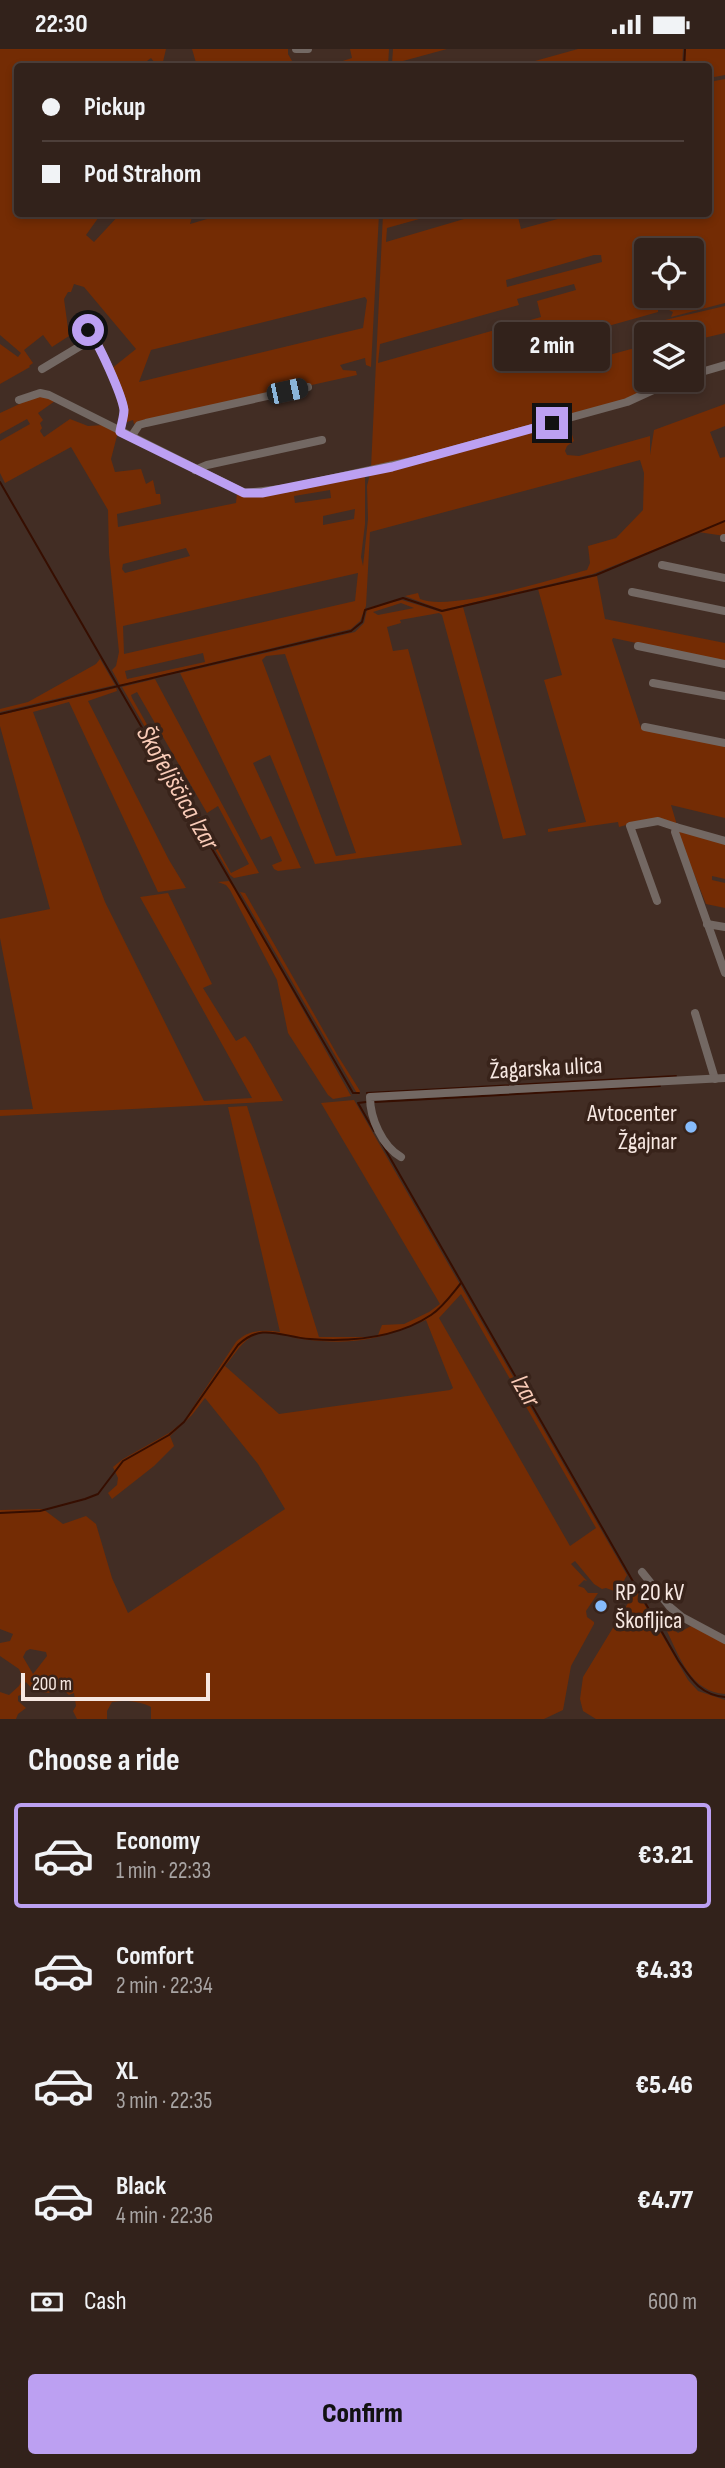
<!DOCTYPE html>
<html lang="en">
<head>
<meta charset="utf-8">
<style>
  :root { --surface:#32221b; --page:#3a2a24; --text:#f1f3f6; --muted:#a8a4a3; --line:#4d3f3a; --accent:#bca0f2 }
  body { margin:0; font-family:"Sofia Sans Condensed",sans-serif; background:var(--page); color:var(--text); height:100vh; display:flex; flex-direction:column; font-size:26px; white-space:nowrap }
  * { box-sizing:border-box; margin:0 }
  p { font-size:23px; color:var(--muted) }
  .icon { flex:none; width:38px; height:38px; fill:none; stroke:currentColor; stroke-width:2; stroke-linecap:round; stroke-linejoin:round }
  .map { position:relative; height:1670px; overflow:hidden }
  .details { display:flex; flex-direction:column; background:var(--surface); flex:1 }
  .details>* { flex:none }
  .guide { position:absolute; left:14px; top:14px; width:698px; height:154px; border-radius:7px; box-shadow:0 4px 10px #0003,0 0 0 2px var(--line); display:grid; align-content:center; height:154px; padding:0 28px; background:var(--surface) }
  .controls { position:absolute; left:634px; top:189px; display:grid; gap:14px }
  .controls a { display:grid; place-items:center; width:70px; height:70px; border-radius:7px; background:var(--surface); box-shadow:0 4px 10px #0003,0 0 0 2px var(--line); font-size:35px }
  .scale { position:absolute; left:21px; bottom:18px; width:189px; box-sizing:border-box; padding-left:7px; border:4px solid #f7e8e2; border-top:0; font-size:19px; line-height:24px; white-space:nowrap; color:#f7e8e2; -webkit-text-stroke:5px #38231a; paint-order:stroke }
  .end { position:absolute; width:32px; height:32px; margin:-16px; border:9px solid #bca0f2; background:#111; box-shadow:0 0 0 4px #111 }
  .from { border-radius:50% }
  .bubble { position:absolute; height:49px; border-radius:7px; background:var(--surface); box-shadow:0 4px 10px #0003,0 0 0 2px var(--line); font-size:23px; font-weight:800; line-height:49px; text-align:center }
  .car { position:absolute; width:21px; height:42px; margin:-21px -10px; border-radius:9px; box-shadow:0 0 5px 2px #0007; background:linear-gradient(#222 24%,#8ab4d8 0 40%,#222 0 76%,#8ab4d8 0 86%,#222 0) }
  .guide b { display:flex; align-items:center; gap:24px; height:66px; font-size:26px }
  .guide b+b { border-top:2px solid var(--line) }
  .guide i { width:18px; height:18px; background:var(--text) }
  ul { padding:0; list-style:none }
  li { display:flex; align-items:center; gap:21px; height:105px; margin:0 14px 10px; padding:0 14px; border:4px solid transparent; border-radius:7px }
  li div { flex:1 }
  li b { display:block; font-size:26px }
  li em { font-style:normal; font-weight:800 }
  li.selected { border-color:var(--accent) }
  li>.icon { width:63px; height:63px; stroke-width:1.5 }
  h2 { padding:0 28px; font-size:32px; line-height:84px }
  .pay { display:flex; align-items:center; gap:18px; height:77px; padding:0 28px; font-size:26px }
  .pay p { margin-inline-start:auto }
  .button { display:flex; gap:14px; margin-top:auto; padding:14px 28px }
  .button a { flex:1; height:80px; border-radius:7px; background:var(--accent); color:#111; font-size:28px; font-weight:800; line-height:80px; text-align:center }
  .status { display:flex; justify-content:space-between; align-items:center; height:49px; padding:0 35px; background:var(--surface); direction:ltr }
  .status svg { height:19px; fill:currentColor }
  .map>svg:first-child { display:block }
  .green { fill:#742c04; fill-rule:evenodd }
  .lines { fill:none; stroke-linecap:round; stroke-linejoin:round }
  .stream { stroke:#360e00; stroke-width:2 }
  .minor { stroke:#736863; stroke-width:8 }
  .route { stroke:#bca0f2; stroke-width:9 }
  .poi-dot { fill:#86bbfb; stroke:#38231a; stroke-width:2.5 }
  .labels { text-anchor:middle; dominant-baseline:central; stroke-width:7; stroke-linejoin:round; paint-order:stroke }
  .street-label { font-size:24px; fill:#f7e8e2; stroke:#38231a }
  .poi-label { font-size:24px; fill:#f7e8e2; stroke:#38231a; text-anchor:end }
  .water-label { font-size:26px; font-style:italic; fill:#f9cbb7; stroke:#38231a }
</style>
</head>
<body>
<div class="status"><b>22:30</b><svg viewBox="0 0 49 12"><path d="M0 12V9h3v3zM5 12V6h3v6zM10 12V3h3v9zM15 12V0h3v12zM26 1h20v11H26zM47 4h2v5h-2z"/></svg></div>
<div class="map">
<svg width="725" height="1670" viewBox="0 0 725 1670">
  <rect width="100%" height="100%" fill="#422d24"/>
  <!-- green -->
  <g class="green">
    <path d="M0 0H166L162 17H157L151 9 143 15 144 17 18 18V164L101 165 86 186 94 193 120 165H193L190 175 224 165H379L371 318 366 316 365 309 340 316 343 321 356 322 357 326 134 375 133 371 124 374 111 320 136 300 84 238 74 235 71 243H68L64 250 69 287 52 298 43 286 24 301 33 314 29 317 30 318 0 335V295L18 308 21 304 0 286ZM365 248 367 251 363 279 139 333 151 301Z"/>
    <path d="M192 0H288V5L295 17H197Z"/>
    <path d="M350 0H389L388 17H327L352 9Z"/>
    <path d="M393 0H447L392 15Z"/>
    <path d="M578 0H683L682 17H517Z"/>
    <path d="M686 0H725V26L709 29V18L685 17Z"/>
    <path d="M725 30V254L671 268 673 263 667 260 669 247H691V201H672L671 188 661 192 660 201H646V203L638 205 639 210 635 211 640 238 636 246 638 251 658 247V263L562 290 572 316 646 296V331H661V334L640 347 371 419 383 165H388L389 167 397 165H437L387 179 386 193 481 165H526L518 168 521 180 576 165 709 164V33ZM594 206H601L602 213 507 238 506 231ZM574 235 576 241 537 252 541 268 378 314 380 295 519 256 517 250Z"/>
    <path d="M725 257V284L691 292V285H661L665 271Z"/>
    <path d="M41 345 55 352 38 364 43 371 40 374 42 379 40 382 44 388 70 370 88 377 104 376 118 383 111 410 115 423 141 420 146 435 153 431 156 445H160L161 455 117 465 118 478 236 454 237 444 249 447H262L365 426V475L361 508 363 517 368 470 367 437 370 425 568 372 574 392 567 397 565 402 567 406 579 407 650 387V406L654 381 725 355V377L710 383 720 409 725 408V487L698 483 593 525 442 561 405 547 418 544 420 550C450 563 552 530 587 521L590 514 588 497 616 489 643 461 644 424 640 411 370 483 366 557 360 572 351 580 120 636 112 621 116 617 119 603 109 504 108 461 71 398 5 434 0 424V392L30 375 27 370 0 385V364ZM330 441 331 449 295 454 294 447ZM355 460 354 470 323 476V467ZM186 499 190 507 125 524 122 520 123 515ZM358 524 355 552 124 605 123 577ZM203 604 205 613 127 630 125 622Z"/>
    <path d="M597 527 605 570 725 594V613L613 589 612 591 641 679 725 696V769L671 756 677 776 637 773 619 778 618 773 548 783V780L586 773 544 631 562 626 538 540Z"/>
    <path d="M402 551 441 563 463 558 526 786 503 790 442 566 439 564 400 571 401 574 387 578 393 602 408 600 462 796 315 815 270 706 253 714 301 819 278 822 274 820 272 816 282 812 271 787 261 791 180 624 355 583 364 574 367 561 371 558ZM401 554 414 559 378 566 373 563ZM285 605 356 804 336 807 262 611 266 607Z"/>
    <path d="M100 610 115 636 0 663V660L28 653 96 615Z"/>
    <path d="M155 630 259 824 234 829 230 826 122 638ZM137 643 207 764 218 757 249 815 231 824 132 649 131 646Z"/>
    <path d="M116 639 117 642 88 652 169 811 186 839 158 843 69 653 33 663 105 853 204 1052 252 1049 140 848 168 844 212 935 203 939 236 992 245 987 251 995 283 1052 0 1067V1061L33 1060 0 889V870L50 860 0 677V666Z"/>
    <path d="M679 782 725 795V830L712 827V831L725 834V859L706 855 680 790Z"/>
    <path d="M229 832 236 841 351 1047 333 1050 328 1046 288 984 277 931 230 841 226 836 218 833Z"/>
    <path d="M240 843 245 844 338 1007 360 1042 358 1046Z"/>
    <path d="M354 1051 627 1526 620 1539 614 1542 606 1539 602 1540 594 1535 575 1512 571 1515 587 1532 584 1531 578 1537 584 1539 588 1544H598L586 1562 587 1568 594 1573V1575L571 1617 563 1661 544 1670H151V1658C140 1652 124 1651 112 1653L107 1662V1670H77L73 1662 76 1657 74 1644 69 1646 57 1636 49 1644 34 1642 26 1633 20 1640 23 1645 18 1647V1652L26 1659 18 1665 16 1670H0V1643L9 1646 19 1637 23 1629 19 1620 0 1607V1594L10 1592 13 1585 0 1580V1461L43 1460 63 1475 86 1467 96 1475 112 1529 128 1564 285 1460 258 1415 205 1349 192 1366 170 1387 174 1397 154 1417 112 1450 108 1444 117 1436 118 1429 113 1418 123 1410 169 1384 184 1372 236 1293C249 1280 264 1281 280 1283L228 1058 247 1057 319 1288H371L378 1286 382 1276 404 1275 429 1263 440 1255 321 1054ZM461 1245 596 1479 570 1497 439 1269ZM426 1271 453 1339 450 1341 279 1365 225 1317C236 1304 243 1289 260 1284 273 1280 290 1289 303 1290 354 1297 380 1290 426 1271ZM30 1600 46 1603 47 1607 33 1625 23 1608 26 1602Z"/>
    <path d="M636 1541 688 1631 698 1642 725 1651V1670H596L583 1662 580 1650 583 1628Z"/>
    <path d="M691 1577 725 1594V1645C691 1643 680 1609 667 1582L672 1578 678 1584Z"/>
  </g>
  <g class="lines">
    <!-- stream -->
    <g class="stream">
      <path d="M684 18 685 0"/>
      <path d="M0 433 353 1044H359"/>
      <path d="M0 665 351 582 362 573 365 561 403 549 442 562 596 526 725 472"/>
      <path d="M367 1044 676 1027"/>
      <path d="M366 1053 358 1054 374 1082"/>
      <path d="M375 1053 660 1037"/>
      <path d="M381 1093 678 1611C691 1630 700 1646 725 1648"/>
      <path d="M0 1464 40 1462 85 1450 98 1445 123 1412 169 1386 184 1373 238 1296C262 1273 281 1288 310 1290 351 1293 395 1290 431 1266 443 1258 452 1245 461 1234"/>
    </g>
    <!-- minor -->
    <g class="minor">
      <path d="M296 0H308"/>
      <path d="M88 281C98 292 122 345 124 361 124 368 121 376 120 383"/>
      <path d="M42 320 82 296 97 291"/>
      <path d="M691 326 725 316"/>
      <path d="M19 351 40 344 49 346 245 444 289 439 416 411 627 353 675 331"/>
      <path d="M131 388 139 376 146 374 308 338"/>
      <path d="M195 421 207 416 322 391"/>
      <path d="M724 489H725"/>
      <path d="M662 516 725 529"/>
      <path d="M632 543 725 562"/>
      <path d="M638 597 725 615"/>
      <path d="M653 634 725 647"/>
      <path d="M645 678 725 694"/>
      <path d="M676 778 725 792"/>
      <path d="M657 852 630 777 658 772 676 778 675 783 725 924"/>
      <path d="M707 875 725 878"/>
      <path d="M695 964 715 1030"/>
      <path d="M401 1108C382 1097 370 1069 370 1048L725 1029"/>
      <path d="M642 1523 670 1558 682 1568 725 1591"/>
    </g>
  </g>
  <g class="lines">
    <!-- route -->
    <path class="route" d="M88 281C98 292 122 346 124 361 124 368 121 376 120 383L244 444H262L392 418 552 374"/>
  </g>
  <!-- markers -->
  <g class="poi-dot">
    <circle cx="691" cy="1078" r="7"/>
    <circle cx="601" cy="1557" r="7"/>
  </g>
  <g class="labels">
    <!-- street labels -->
    <g class="street-label">
      <text transform="translate(546 1019) rotate(-3)">Žagarska ulica</text>
    </g>
    <!-- poi labels -->
    <g class="poi-label">
      <text x="677" y="1064">Avtocenter<tspan x="677" dy="28">Žgajnar</tspan></text>
      <text x="615" y="1543" text-anchor="start">RP 20 kV<tspan x="615" dy="28">Škofljica</tspan></text>
    </g>
    <!-- water labels -->
    <g class="water-label">
      <text transform="translate(177 739) rotate(60)">Škofeljščica Izar</text>
      <text transform="translate(525 1342) rotate(60)">Izar</text>
    </g>
  </g>
</svg>
<div class="controls">
<a><svg class="icon" aria-label="locate" viewBox="0 0 24 24"><circle cx="12" cy="12" r="6"/><path d="M12 2v4M12 18v4M2 12h4M18 12h4"/></svg></a>
<a><svg class="icon" aria-label="layers" viewBox="0 0 24 24"><path d="M12 4l9 5-9 5-9-5zM3 14l9 5 9-5"/></svg></a>
</div>
<div class="scale">200 m</div>
<i class="end from" style="left:88px;top:281px"></i>
<i class="end" style="left:552px;top:374px"></i>
<div class="bubble" style="left:494px;top:273px;width:116px">2 min</div>
<i class="car" style="left:287px;top:342px;rotate:78deg"></i>
<div class="guide">
<b><i class="from"></i>Pickup</b>
<b><i></i>Pod Strahom</b>
</div>
</div>
<section class="details">
<h2>Choose a ride</h2>
<ul>
<li class="selected"><svg class="icon" aria-label="car" viewBox="0 0 24 24"><path d="M5 17H2v-5l4-1 3-4h7l3 4 3 1v5h-3M9 17h6M6 11h13"/><circle cx="7" cy="17" r="2"/><circle cx="17" cy="17" r="2"/></svg><div><b>Economy</b><p>1 min · 22:33</p></div><em>€3.21</em></li>
<li><svg class="icon" aria-label="car" viewBox="0 0 24 24"><path d="M5 17H2v-5l4-1 3-4h7l3 4 3 1v5h-3M9 17h6M6 11h13"/><circle cx="7" cy="17" r="2"/><circle cx="17" cy="17" r="2"/></svg><div><b>Comfort</b><p>2 min · 22:34</p></div><em>€4.33</em></li>
<li><svg class="icon" aria-label="car" viewBox="0 0 24 24"><path d="M5 17H2v-5l4-1 3-4h7l3 4 3 1v5h-3M9 17h6M6 11h13"/><circle cx="7" cy="17" r="2"/><circle cx="17" cy="17" r="2"/></svg><div><b>XL</b><p>3 min · 22:35</p></div><em>€5.46</em></li>
<li><svg class="icon" aria-label="car" viewBox="0 0 24 24"><path d="M5 17H2v-5l4-1 3-4h7l3 4 3 1v5h-3M9 17h6M6 11h13"/><circle cx="7" cy="17" r="2"/><circle cx="17" cy="17" r="2"/></svg><div><b>Black</b><p>4 min · 22:36</p></div><em>€4.77</em></li>
</ul>
<div class="pay"><svg class="icon" aria-label="cash" viewBox="0 0 24 24"><path d="M3 7h18v10H3z"/><circle cx="12" cy="12" r="2"/></svg>Cash<p>600 m</p></div>
<div class="button"><a>Confirm</a></div>
</section>
</body>
</html>
